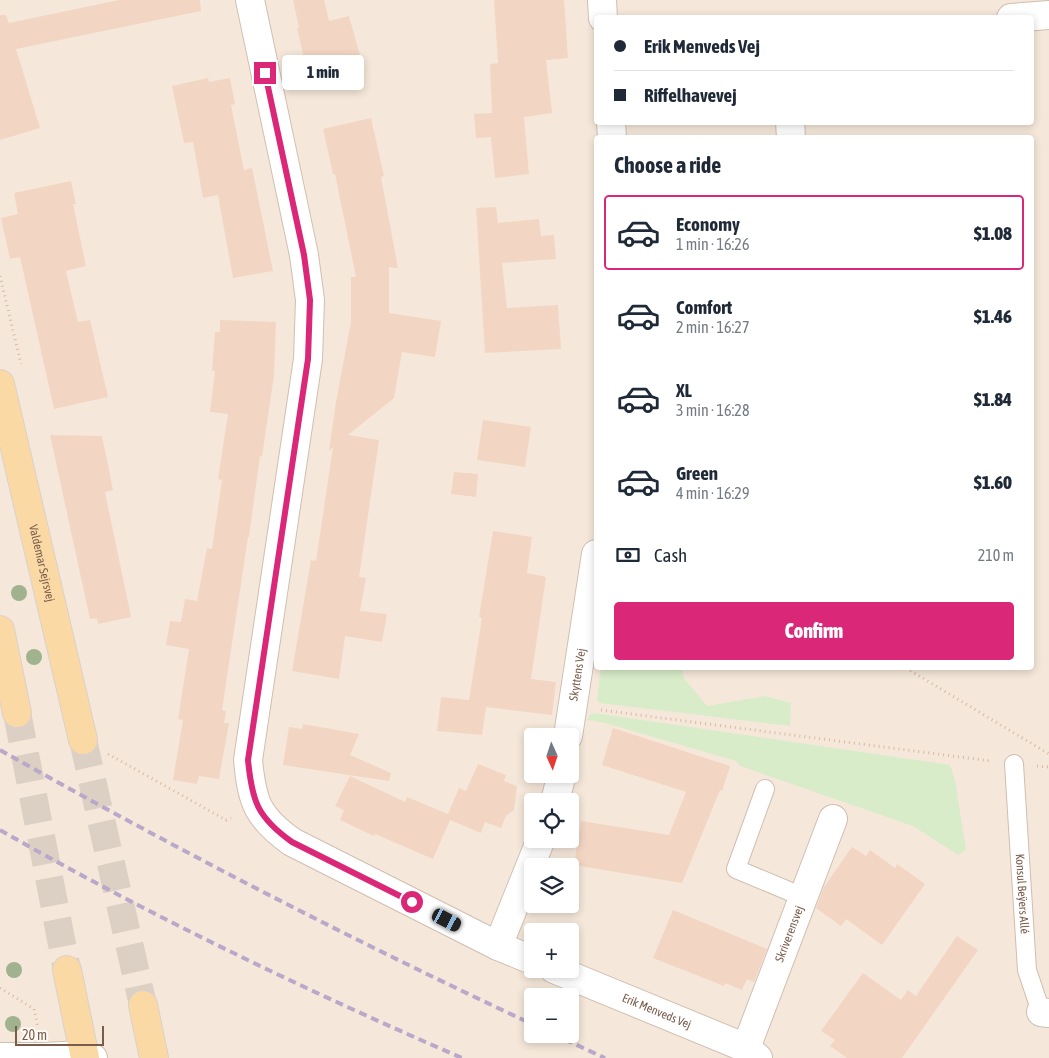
<!DOCTYPE html>
<html lang="en">
<head>
<meta charset="utf-8">
<style>
  :root { --surface:#fff; --page:#f2f2f3; --text:#1f2937; --muted:#747a83; --line:#e0e1e3; --accent:#db2777 }
  body { margin:0; font-family:"Asap Condensed",sans-serif; background:var(--page); color:var(--text); height:100vh; display:flex; flex-direction:column; font-size:19px; white-space:nowrap }
  * { box-sizing:border-box; margin:0 }
  p { font-size:16px; color:var(--muted) }
  .icon { flex:none; width:28px; height:28px; fill:none; stroke:currentColor; stroke-width:2; stroke-linecap:round; stroke-linejoin:round }
  .map { position:relative; flex:1; overflow:hidden }
  .side { position:absolute; left:594px; top:135px; width:440px; height:535px; display:flex; flex-direction:column; background:var(--surface); border-radius:5px; box-shadow:0 2px 8px #0003 }
  .side>* { flex:none }
  .top-card { position:absolute; left:594px; top:15px; width:440px; height:110px; border-radius:5px; box-shadow:0 2px 8px #0003; display:grid; align-content:center; height:110px; padding:0 20px; background:var(--surface) }
  .needle { width:32px; rotate:177deg }
  .fabs { position:absolute; left:524px; top:728px; display:grid; gap:10px }
  .fabs a { display:grid; place-items:center; width:55px; height:55px; border-radius:5px; background:var(--surface); box-shadow:0 2px 8px #0003; font-size:25px }
  .scale { position:absolute; left:15px; bottom:12px; width:89px; box-sizing:border-box; padding-left:5px; border:2px solid #7a5c4d; border-top:0; font-size:14px; line-height:18px; white-space:nowrap; color:#7a5c4d; -webkit-text-stroke:4px #fffaf3; paint-order:stroke }
  .end { position:absolute; width:22px; height:22px; margin:-11px; border:6px solid #db2777; background:#fff; box-shadow:0 0 0 2px #fff }
  .from { border-radius:50% }
  .bubble { position:absolute; height:35px; border-radius:5px; background:var(--surface); box-shadow:0 2px 8px #0003; font-size:16px; font-weight:800; line-height:35px; text-align:center }
  .car { position:absolute; width:15px; height:30px; margin:-15px -8px; border-radius:6px; box-shadow:0 0 4px 1px #0007; background:linear-gradient(#222 24%,#8ab4d8 0 40%,#222 0 76%,#8ab4d8 0 86%,#222 0) }
  .top-card b { display:flex; align-items:center; gap:18px; height:48px; font-size:19px }
  .top-card b+b { border-top:1px solid var(--line) }
  .top-card i { width:12px; height:12px; background:var(--text) }
  ul { padding:0; list-style:none }
  li { display:flex; align-items:center; gap:15px; height:75px; margin:0 10px 8px; padding:0 10px; border:2px solid transparent; border-radius:5px }
  li div { flex:1 }
  li b { display:block; font-size:19px }
  li em { font-style:normal; font-weight:800 }
  li.selected { border-color:var(--accent) }
  li>.icon { width:45px; height:45px; stroke-width:1.5 }
  h2 { padding:0 20px; font-size:22px; line-height:60px }
  .pay { display:flex; align-items:center; gap:12px; height:55px; padding:0 20px; font-size:19px }
  .pay p { margin-inline-start:auto }
  .action { display:flex; gap:10px; margin-top:auto; padding:10px 20px }
  .action a { flex:1; height:58px; border-radius:5px; background:var(--accent); color:#fff; font-size:20px; font-weight:800; line-height:58px; text-align:center }
  .map>svg:first-child { display:block }
  .residential { fill:#f5e8da; fill-rule:evenodd }
  .green { fill:#d8ecc9 }
  .building { fill:#f3d5c3 }
  .lines { fill:none; stroke-linecap:round; stroke-linejoin:round }
  .primary-tunnel { stroke:#dcd0c4; stroke-width:28; stroke-dasharray:28 14; stroke-linecap:butt }
  .service-casing { stroke:#d1beb0; stroke-width:20 }
  .minor-casing { stroke:#d1beb0; stroke-width:30 }
  .tertiary-casing { stroke:#d1beb0; stroke-width:30 }
  .primary-casing { stroke:#dad1cd; stroke-width:30 }
  .path { stroke:#d9b8a5; stroke-width:3; stroke-dasharray:1 4; stroke-linecap:butt }
  .service { stroke:#fff; stroke-width:18 }
  .minor { stroke:#fff; stroke-width:28 }
  .tertiary { stroke:#fff; stroke-width:28 }
  .primary { stroke:#fbd9a5; stroke-width:28 }
  .rail { stroke:#b9a8c9; stroke-width:4; stroke-dasharray:8 5; stroke-linecap:butt }
  .tree { fill:#a0b28e }
  .route { stroke:#db2777; stroke-width:6 }
  .labels { text-anchor:middle; dominant-baseline:central; stroke-width:4; stroke-linejoin:round; paint-order:stroke }
  .street-label { font-size:12px; fill:#7a5c4d; stroke:#fffaf3 }
</style>
</head>
<body>
<div class="map">
<svg width="1049" height="1058" viewBox="0 0 1049 1058">
  <rect width="100%" height="100%" fill="#fdf6ec"/>
  <!-- residential -->
  <path class="residential" d="M0 0H1049V1058H0ZM596 18H1031V122H596ZM596 138H1031V668H596ZM532 736H570V774H532ZM532 801H570V839H532ZM532 866H570V904H532ZM532 931H570V969H532ZM532 996H570V1034H532Z"/>
  <!-- green -->
  <g class="green">
    <path d="M601 668H682L684 678 707 706 765 696 791 703 790 726 599 703 597 699Z"/>
    <path d="M594 713 950 765 955 780 966 850 958 855 913 826 740 766 736 761 605 723 587 720 590 715Z"/>
  </g>
  <!-- building -->
  <g class="building">
    <path d="M119 0H200L201 11 16 49 40 128 0 140V15H6L9 23Z"/>
    <path d="M293 0H324L329 21 349 16 362 63 308 76 297 28H299Z"/>
    <path d="M494 0H564L568 58 546 60 552 113 524 117 529 174 495 178 491 137 476 138 474 114 492 113 490 64 498 63Z"/>
    <path d="M208 78 209 82 230 78 235 104 231 105 244 170 252 168 273 271 233 278 218 195 203 198 193 142 184 143 172 86Z"/>
    <path d="M371 118 384 176 381 177 398 268 389 267V313L441 321 435 357 402 352 394 398 348 435 379 440 359 577 366 578 360 611 387 614 382 642 345 636 339 679 292 671 311 560 316 561 333 447 329 451 336 402 351 322V277H356L335 174H333L323 129Z"/>
    <path d="M71 181 76 204H73L86 266 66 271 78 322 90 320 108 397 54 409 20 257 10 259 1 218 18 214 14 193Z"/>
    <path d="M496 207 498 223 539 219 541 236 554 235 556 259 502 263 507 308 558 305 561 349 485 353 476 208Z"/>
    <path d="M220 320 276 322 274 375 262 457 260 456 249 537H248L222 710 226 711 224 723H229L219 779 199 776 197 784 173 780 183 720 178 719 189 649 166 645 170 621 181 622 185 599 197 601 207 548 212 549 222 480 218 479 228 414 210 412 215 371H212L215 332H220Z"/>
    <path d="M483 420 531 427 525 467 477 460Z"/>
    <path d="M50 435 102 436 113 490 105 492 131 617 98 624 97 618 90 619Z"/>
    <path d="M454 472 478 474 476 497 451 494Z"/>
    <path d="M493 531 532 537 527 573 546 577 531 679 556 682 552 715 486 707 482 735 437 731 441 697 469 700 482 618 479 617Z"/>
    <path d="M303 724 359 734 350 755 391 773 389 781 283 765 289 727 302 729Z"/>
    <path d="M613 728 730 766 722 791 720 790 682 883 574 865 581 821 669 835 686 792 602 765Z"/>
    <path d="M478 764 506 775 504 781 517 786 514 810 506 816 501 828 485 822 481 833 450 820 433 859 375 834 374 836 340 820 344 810 335 806 350 776 405 802 407 797 448 814 459 788 466 791Z"/>
    <path d="M852 847 866 856 870 850 895 868 897 864 925 884 882 945 846 919 841 926 816 908 824 887Z"/>
    <path d="M673 910 767 949 754 982 747 979 742 990 725 983 724 986 653 958Z"/>
    <path d="M957 936 978 950 902 1058H847L830 1046 835 1040 821 1031 863 973 901 1000 908 990 916 996Z"/>
  </g>
  <g class="lines">
    <!-- primary-tunnel -->
    <g class="primary-tunnel">
      <path d="M17 713 67 970"/>
      <path d="M83 740 143 1005"/>
    </g>
    <defs>
      <g id="service">
        <path id="s1" d="M1014 764 1027 970 1041 1012"/>
        <path d="M765 789 736 869 803 897"/>
      </g>
      <g id="minor">
        <path d="M250 0 304 255 310 300 308 359 248 760C252 802 257 817 292 842L498 946 532 960"/>
        <path d="M602 0 603 18"/>
        <path d="M1011 18 1049 15"/>
        <path d="M611 122 612 138"/>
        <path d="M790 122 791 138"/>
        <path id="s2" d="M568 736 596 554"/>
        <path d="M555 801 562 774"/>
        <path d="M498 946 541 839"/>
        <path id="s3" d="M554 969 746 1048 758 1058"/>
        <path d="M1041 1012 1049 1013"/>
        <path id="s4" d="M746 1048 833 819"/>
      </g>
      <path id="tertiary" d="M0 1057H43L85 1055 93 1058"/>
      <g id="primary">
        <path id="s5" d="M0 384 83 740"/>
        <path d="M0 630 17 713"/>
        <path d="M67 970 85 1058"/>
        <path d="M143 1005 154 1058"/>
      </g>
    </defs>
    <!-- service casing -->
    <use href="#service" class="service-casing"/>
    <!-- minor casing -->
    <use href="#minor" class="minor-casing"/>
    <!-- tertiary casing -->
    <use href="#tertiary" class="tertiary-casing"/>
    <!-- primary casing -->
    <use href="#primary" class="primary-casing"/>
    <!-- path -->
    <g class="path">
      <path d="M0 276 21 364"/>
      <path d="M906 668 1049 754"/>
      <path d="M601 710 991 761"/>
      <path d="M108 754 226 820 231 818"/>
      <path d="M1037 766 1049 767"/>
      <path d="M0 988 34 1009 38 1028"/>
    </g>
    <!-- service -->
    <use href="#service" class="service"/>
    <!-- minor -->
    <use href="#minor" class="minor"/>
    <!-- tertiary -->
    <use href="#tertiary" class="tertiary"/>
    <!-- primary -->
    <use href="#primary" class="primary"/>
    <!-- rail -->
    <g class="rail">
      <path d="M0 750C174 848 352 940 532 1024"/>
      <path d="M0 830C149 915 305 990 462 1058"/>
      <path d="M553 1034 605 1058"/>
    </g>
  </g>
  <!-- trees -->
  <g class="tree">
    <circle cx="19" cy="593" r="8"/>
    <circle cx="34" cy="657" r="8"/>
    <circle cx="14" cy="970" r="8"/>
    <circle cx="13" cy="1024" r="8"/>
  </g>
  <g class="lines">
    <!-- route -->
    <path class="route" d="M265 73 304 255 310 300 308 359 248 760C252 801 257 817 292 842L412 902"/>
  </g>
  <g class="labels">
    <!-- street labels -->
    <g class="street-label">
      <text stroke="none"><textPath href="#s5" startOffset="184">Valdemar Sejrsvej</textPath></text>
      <text stroke="none"><textPath href="#s2" startOffset="62">Skyttens Vej</textPath></text>
      <text stroke="none"><textPath href="#s1" startOffset="130">Konsul Beÿers Allé</textPath></text>
      <text stroke="none"><textPath href="#s4" startOffset="122">Skriverensvej</textPath></text>
      <text stroke="none"><textPath href="#s3" startOffset="111">Erik Menveds Vej</textPath></text>
    </g>
  </g>
</svg>
<div class="fabs">
<a><svg class="needle" viewBox="-14 -14 28 28"><path d="M0-13l5 13h-10z" fill="#e53935"/><path d="M0 13l5-13h-10z" fill="#747a83"/></svg></a>
<a><svg class="icon" aria-label="locate" viewBox="0 0 24 24"><circle cx="12" cy="12" r="6"/><path d="M12 2v4M12 18v4M2 12h4M18 12h4"/></svg></a>
<a><svg class="icon" aria-label="layers" viewBox="0 0 24 24"><path d="M12 4l9 5-9 5-9-5zM3 14l9 5 9-5"/></svg></a>
<a>+</a>
<a>−</a>
</div>
<div class="scale">20 m</div>
<i class="end from" style="left:412px;top:902px"></i>
<i class="end" style="left:265px;top:73px"></i>
<div class="bubble" style="left:282px;top:55px;width:82px">1 min</div>
<i class="car" style="left:447px;top:920px;rotate:117deg"></i>
<div class="top-card">
<b><i class="from"></i>Erik Menveds Vej</b>
<b><i></i>Riffelhavevej</b>
</div>
<section class="side">
<h2>Choose a ride</h2>
<ul>
<li class="selected"><svg class="icon" aria-label="car" viewBox="0 0 24 24"><path d="M5 17H2v-5l4-1 3-4h7l3 4 3 1v5h-3M9 17h6M6 11h13"/><circle cx="7" cy="17" r="2"/><circle cx="17" cy="17" r="2"/></svg><div><b>Economy</b><p>1 min · 16:26</p></div><em>$1.08</em></li>
<li><svg class="icon" aria-label="car" viewBox="0 0 24 24"><path d="M5 17H2v-5l4-1 3-4h7l3 4 3 1v5h-3M9 17h6M6 11h13"/><circle cx="7" cy="17" r="2"/><circle cx="17" cy="17" r="2"/></svg><div><b>Comfort</b><p>2 min · 16:27</p></div><em>$1.46</em></li>
<li><svg class="icon" aria-label="car" viewBox="0 0 24 24"><path d="M5 17H2v-5l4-1 3-4h7l3 4 3 1v5h-3M9 17h6M6 11h13"/><circle cx="7" cy="17" r="2"/><circle cx="17" cy="17" r="2"/></svg><div><b>XL</b><p>3 min · 16:28</p></div><em>$1.84</em></li>
<li><svg class="icon" aria-label="car" viewBox="0 0 24 24"><path d="M5 17H2v-5l4-1 3-4h7l3 4 3 1v5h-3M9 17h6M6 11h13"/><circle cx="7" cy="17" r="2"/><circle cx="17" cy="17" r="2"/></svg><div><b>Green</b><p>4 min · 16:29</p></div><em>$1.60</em></li>
</ul>
<div class="pay"><svg class="icon" aria-label="cash" viewBox="0 0 24 24"><path d="M3 7h18v10H3z"/><circle cx="12" cy="12" r="2"/></svg>Cash<p>210 m</p></div>
<div class="action"><a>Confirm</a></div>
</section>
</div>
</body>
</html>
